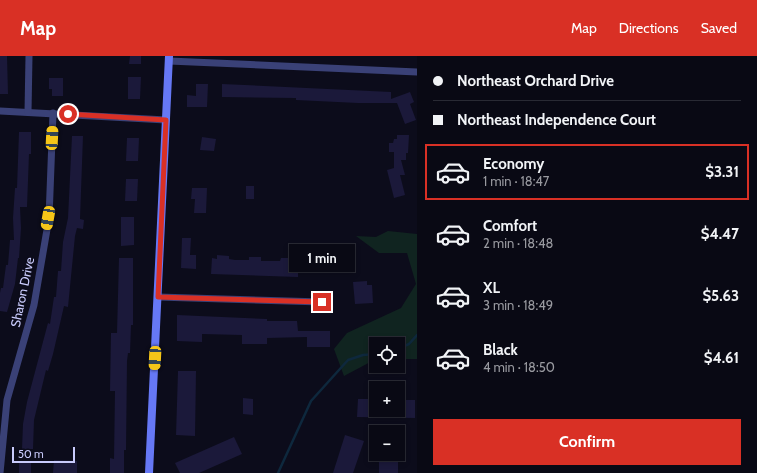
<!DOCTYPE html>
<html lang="en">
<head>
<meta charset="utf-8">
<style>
  :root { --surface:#090914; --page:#12121d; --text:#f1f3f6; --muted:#999aa0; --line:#292a34; --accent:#d93025 }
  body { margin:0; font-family:Cabin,sans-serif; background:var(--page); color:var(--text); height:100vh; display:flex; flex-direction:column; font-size:15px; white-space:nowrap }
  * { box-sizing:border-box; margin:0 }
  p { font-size:13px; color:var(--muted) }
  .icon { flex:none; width:22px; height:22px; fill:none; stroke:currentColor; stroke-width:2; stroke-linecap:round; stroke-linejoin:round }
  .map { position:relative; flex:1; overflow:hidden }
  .sheet { display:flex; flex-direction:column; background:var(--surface); width:340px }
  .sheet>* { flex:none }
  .top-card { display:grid; align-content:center; height:88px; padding:0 16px; background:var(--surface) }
  .buttons { position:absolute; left:369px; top:281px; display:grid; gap:8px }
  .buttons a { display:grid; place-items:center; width:36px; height:36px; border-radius:0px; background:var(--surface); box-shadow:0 2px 6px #0003,0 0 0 1px var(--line); font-size:20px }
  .scale { position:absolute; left:12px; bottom:10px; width:63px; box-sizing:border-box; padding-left:4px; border:2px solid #c9cbfc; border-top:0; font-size:11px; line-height:14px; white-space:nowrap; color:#c9cbfc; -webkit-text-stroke:3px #0c0c1b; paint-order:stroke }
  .end { position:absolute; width:18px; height:18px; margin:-9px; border:5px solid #d93025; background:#fff; box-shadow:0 0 0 2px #fff }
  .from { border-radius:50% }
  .bubble { position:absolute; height:28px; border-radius:0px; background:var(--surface); box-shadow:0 2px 6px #0003,0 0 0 1px var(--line); font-size:13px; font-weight:700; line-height:28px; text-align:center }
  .car { position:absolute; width:12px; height:24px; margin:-12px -6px; border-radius:5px; box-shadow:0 0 3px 1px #0007; background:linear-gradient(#f5c518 24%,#345 0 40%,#f5c518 0 76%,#345 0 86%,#f5c518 0) }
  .top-card b { display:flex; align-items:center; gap:14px; height:38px; font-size:15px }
  .top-card b+b { border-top:1px solid var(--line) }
  .top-card i { width:10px; height:10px; background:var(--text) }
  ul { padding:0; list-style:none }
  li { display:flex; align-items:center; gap:12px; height:56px; margin:0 8px 6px; padding:0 8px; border:2px solid transparent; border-radius:0px }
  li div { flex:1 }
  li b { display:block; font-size:15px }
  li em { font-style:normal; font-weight:700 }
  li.active { border-color:var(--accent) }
  li>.icon { width:36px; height:36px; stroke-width:1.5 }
  .action { display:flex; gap:8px; margin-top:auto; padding:8px 16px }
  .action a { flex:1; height:46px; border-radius:0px; background:var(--accent); color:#fff; font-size:16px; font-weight:700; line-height:46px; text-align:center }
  header { display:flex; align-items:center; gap:24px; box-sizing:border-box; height:56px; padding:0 20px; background:var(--accent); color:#fff }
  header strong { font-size:19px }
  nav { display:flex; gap:22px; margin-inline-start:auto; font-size:14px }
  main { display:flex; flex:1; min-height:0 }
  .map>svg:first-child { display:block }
  .green { fill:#102420 }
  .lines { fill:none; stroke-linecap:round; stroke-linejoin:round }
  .stream { stroke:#0e283d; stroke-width:2.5 }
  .building { fill:#1b193a }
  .street { stroke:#3a4177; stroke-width:7 }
  .secondary { stroke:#6678f5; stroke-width:8 }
  .route { stroke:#d93025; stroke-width:5 }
  .labels { text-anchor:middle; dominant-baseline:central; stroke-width:3; stroke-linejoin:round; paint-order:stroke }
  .street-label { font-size:13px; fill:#c9cbfc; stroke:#0c0c1b }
</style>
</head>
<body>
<header>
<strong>Map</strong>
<nav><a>Map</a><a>Directions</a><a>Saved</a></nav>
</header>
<main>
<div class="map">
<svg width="417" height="417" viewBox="0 0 417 417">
  <rect width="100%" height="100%" fill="#0c0c1b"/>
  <!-- green -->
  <path class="green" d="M388 175 417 178V303H398V288H376V303L344 320 334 293 347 277 401 252 416 228 407 197H379L356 180 376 181Z"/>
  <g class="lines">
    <!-- stream -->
    <g class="stream">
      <path d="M398 293 409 288 417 279"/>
      <path d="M278 417 311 345 348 304 363 299 376 298"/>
    </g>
  </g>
  <!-- building -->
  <g class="building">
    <path d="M0 0H7L8 38H0Z"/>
    <path d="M130 0H141V8H129Z"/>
    <path d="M128 21H141L140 43H128Z"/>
    <path d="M49 22H63V40H52V33H49Z"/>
    <path d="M196 28H208L207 51H187V39L196 40Z"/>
    <path d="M222 28 391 36V43L410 36 414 46 410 48 416 64 405 68 397 47H358L296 44V42L222 41Z"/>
    <path d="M19 76H31V98H29L27 151H20L21 172 19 202H18L15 228 7 256 0 255V237L1 232H3L6 209H8L10 184H14L13 162 15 132H17Z"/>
    <path d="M397 79H409L408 97H406V104H401L405 119H400L405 139 394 142 387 114 394 112V96H389V87H393L394 83H397Z"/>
    <path d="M72 80H83L80 163 84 164 83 173 77 172 75 180 68 251 64 250 53 298 48 315 46 314 34 364 33 393H22L23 368 27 346 48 267 50 268 54 241H56L58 215H61L63 186 68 162Z"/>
    <path d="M202 81 216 83 214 95 200 94Z"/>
    <path d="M127 82H139L138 105H126Z"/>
    <path d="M126 123H138L137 145H125Z"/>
    <rect x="246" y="130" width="8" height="13"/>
    <path d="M192 132H207L206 157H194L195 143H191Z"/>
    <path d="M121 161H134V189L121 190Z"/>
    <path d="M182 182H191L190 199H196V213L181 212Z"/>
    <path d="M316 197 338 198V213H315Z"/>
    <path d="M217 199 229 200V203L235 204H249V201H261V205H280L281 202H293V205L298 206V221L211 218 212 202 217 203Z"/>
    <path d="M119 202H133V269H131L130 297H128L127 305 126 394H124V417H110V402L114 403 115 335H110L111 277H117Z"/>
    <path d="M367 225V229H372L373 247 355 248 353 226Z"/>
    <path d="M177 259 267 263V265H297L298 275H330V291H307V281L267 282V288H242V279L202 278V286L177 285Z"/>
    <path d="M178 315H196L195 380 176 379Z"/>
    <path d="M243 342 253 343V359L243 358Z"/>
    <path d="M358 343H376V354H398V344H415V362L357 361Z"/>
    <path d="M345 379 364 385 353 417H333Z"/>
    <path d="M234 381 242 398 199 417H180L175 407Z"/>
    <rect x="379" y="398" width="19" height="19"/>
    <path d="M54 404 77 405V417H53Z"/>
    <rect x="19" y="407" width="12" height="10"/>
  </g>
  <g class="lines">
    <!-- street -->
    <g class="street">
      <path d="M169 5 417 16"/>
      <path d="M0 55 166 64"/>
      <path d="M28 56 29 0"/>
      <path d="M158 241 322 246"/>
      <path d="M0 417 7 344 34 249 49 162 53 57"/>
    </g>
    <!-- secondary -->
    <path class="secondary" d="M149 417 169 0"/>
  </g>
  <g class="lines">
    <!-- route -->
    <path class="route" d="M68 58 166 64 158 241 322 246"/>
  </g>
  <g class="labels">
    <!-- street labels -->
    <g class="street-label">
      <text transform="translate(22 236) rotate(-78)">Sharon Drive</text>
    </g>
  </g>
</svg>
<div class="buttons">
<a><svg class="icon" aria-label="locate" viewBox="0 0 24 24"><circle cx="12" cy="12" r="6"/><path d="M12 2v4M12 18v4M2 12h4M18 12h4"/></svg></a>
<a>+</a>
<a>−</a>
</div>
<div class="scale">50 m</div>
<i class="end from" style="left:68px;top:58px"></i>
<i class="end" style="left:322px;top:246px"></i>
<div class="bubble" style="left:289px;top:188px;width:66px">1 min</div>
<i class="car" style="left:52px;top:82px;rotate:3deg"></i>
<i class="car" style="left:48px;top:162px;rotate:190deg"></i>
<i class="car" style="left:155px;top:302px;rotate:183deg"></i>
</div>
<section class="sheet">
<div class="top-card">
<b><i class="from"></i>Northeast Orchard Drive</b>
<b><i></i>Northeast Independence Court</b>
</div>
<ul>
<li class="active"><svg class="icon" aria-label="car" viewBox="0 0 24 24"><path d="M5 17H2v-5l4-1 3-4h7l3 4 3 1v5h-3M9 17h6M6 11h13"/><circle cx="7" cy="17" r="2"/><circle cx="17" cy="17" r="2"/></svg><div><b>Economy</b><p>1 min · 18:47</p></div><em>$3.31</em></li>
<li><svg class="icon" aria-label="car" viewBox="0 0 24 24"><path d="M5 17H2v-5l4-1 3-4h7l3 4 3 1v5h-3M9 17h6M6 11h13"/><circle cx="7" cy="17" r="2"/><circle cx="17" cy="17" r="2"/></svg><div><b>Comfort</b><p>2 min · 18:48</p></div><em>$4.47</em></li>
<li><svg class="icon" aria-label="car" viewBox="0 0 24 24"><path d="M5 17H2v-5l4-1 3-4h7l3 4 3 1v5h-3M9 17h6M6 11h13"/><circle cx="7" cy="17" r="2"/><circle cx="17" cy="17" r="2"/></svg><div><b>XL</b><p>3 min · 18:49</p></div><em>$5.63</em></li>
<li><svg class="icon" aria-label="car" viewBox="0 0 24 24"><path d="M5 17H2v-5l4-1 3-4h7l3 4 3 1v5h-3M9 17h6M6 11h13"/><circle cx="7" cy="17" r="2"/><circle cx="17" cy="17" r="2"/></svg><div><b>Black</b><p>4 min · 18:50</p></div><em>$4.61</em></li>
</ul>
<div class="action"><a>Confirm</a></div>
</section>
</main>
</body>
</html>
